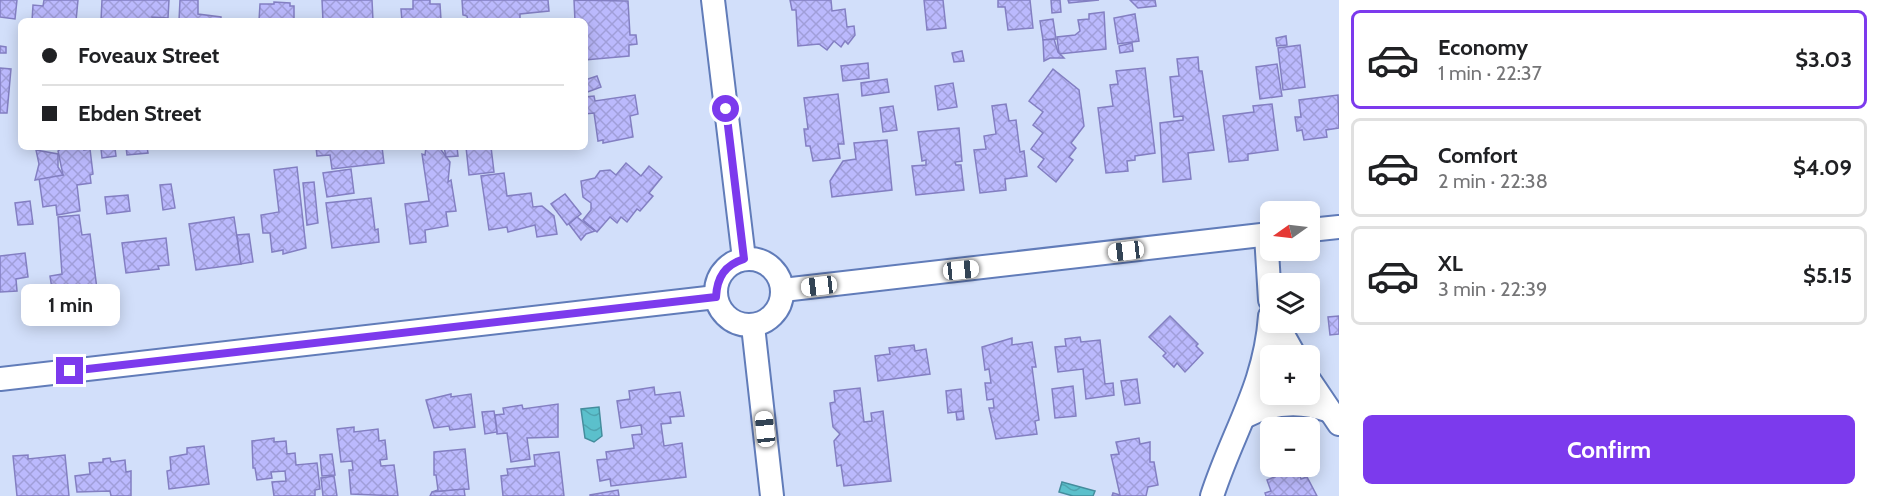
<!DOCTYPE html>
<html lang="en">
<head>
<meta charset="utf-8">
<style>
  :root { --surface:#fff; --page:#f6f6f6; --text:#202124; --muted:#757577; --line:#e0e0e0; --accent:#7c3aed }
  body { margin:0; font-family:Cabin,sans-serif; background:var(--page); color:var(--text); height:100vh; display:flex; flex-direction:column; font-size:22px; white-space:nowrap }
  * { box-sizing:border-box; margin:0 }
  p { font-size:20px; color:var(--muted) }
  .icon { flex:none; width:33px; height:33px; fill:none; stroke:currentColor; stroke-width:2; stroke-linecap:round; stroke-linejoin:round }
  .map { position:relative; flex:1; overflow:hidden }
  .side { display:flex; flex-direction:column; background:var(--surface); width:540px }
  .side>* { flex:none }
  .banner { position:absolute; left:18px; top:18px; width:570px; height:132px; border-radius:9px; box-shadow:0 3px 15px #0003; display:grid; align-content:center; height:132px; padding:0 24px; background:var(--surface) }
  .needle { width:39px; rotate:256deg }
  .buttons { position:absolute; left:1260px; top:201px; display:grid; gap:12px }
  .buttons a { display:grid; place-items:center; width:60px; height:60px; border-radius:9px; background:var(--surface); box-shadow:0 3px 15px #0003; font-size:30px }
  .end { position:absolute; width:27px; height:27px; margin:-14px; border:8px solid #7c3aed; background:#fff; box-shadow:0 0 0 3px #fff }
  .from { border-radius:50% }
  .bubble { position:absolute; height:42px; border-radius:9px; background:var(--surface); box-shadow:0 3px 15px #0003; font-size:20px; font-weight:800; line-height:42px; text-align:center }
  .car { position:absolute; width:18px; height:36px; margin:-18px -9px; border-radius:8px; box-shadow:0 0 4px 2px #0007; background:linear-gradient(#fff 24%,#345 0 40%,#fff 0 76%,#345 0 86%,#fff 0) }
  .banner b { display:flex; align-items:center; gap:21px; height:57px; font-size:22px }
  .banner b+b { border-top:2px solid var(--line) }
  .banner i { width:15px; height:15px; background:var(--text) }
  ul { padding:10px 0 0; list-style:none }
  li { display:flex; align-items:center; gap:18px; height:99px; margin:0 12px 9px; padding:0 12px; border:3px solid var(--line); border-radius:9px }
  li div { flex:1 }
  li b { display:block; font-size:22px }
  li em { font-style:normal; font-weight:800 }
  li.selected { border-color:var(--accent) }
  li>.icon { width:54px; height:54px; stroke-width:1.5 }
  .cta { display:flex; gap:12px; margin-top:auto; padding:12px 24px }
  .cta a { flex:1; height:69px; border-radius:9px; background:var(--accent); color:#fff; font-size:24px; font-weight:800; line-height:69px; text-align:center }
  main { display:flex; flex:1; min-height:0 }
  .map>svg:first-child { display:block }
  .water { fill:url(#water-waves); stroke:#448d9d; stroke-width:1.5 }
  .building { fill:url(#building-cross-hatch); stroke:#837fc2; stroke-width:1.5 }
  .lines { fill:none; stroke-linecap:round; stroke-linejoin:round }
  .street-casing { stroke:#617cb9; stroke-width:26 }
  .street { stroke:#fff; stroke-width:22 }
  .route { stroke:#7c3aed; stroke-width:8 }
</style>
</head>
<body>
<main>
<div class="map">
<svg width="1339" height="496" viewBox="0 0 1339 496">
  <defs>
    <pattern id="water-waves" width="16" height="10" patternUnits="userSpaceOnUse" patternTransform="scale(1.5)"><rect width="16" height="10" fill="#5bc0cc"/><path d="M0 5q4-4 8 0t8 0" fill="none" stroke="#4ea4b0"/></pattern>
    <pattern id="building-cross-hatch" width="8" height="8" patternUnits="userSpaceOnUse" patternTransform="scale(1.5)"><rect width="8" height="8" fill="#bbb9fd"/><path d="M0 0l8 8M0 8l8-8" fill="none" stroke="#a09ed9"/></pattern>
  </defs>
  <rect width="100%" height="100%" fill="#d2dffa"/>
  <!-- water -->
  <g class="water">
    <path d="M599 407 602 436 594 442 585 438 581 409Z"/>
    <path d="M1062 482 1095 491 1093 496H1073L1059 492Z"/>
  </g>
  <!-- building -->
  <g class="building">
    <path d="M0 0H17L15 19 0 17Z"/>
    <path d="M44 0H78L76 21H32L33 5 43 6Z"/>
    <path d="M102 0H169L168 18 152 17V21H101Z"/>
    <path d="M180 0H198V14L221 17V21H179Z"/>
    <path d="M322 0H372L373 21H323Z"/>
    <path d="M413 0H430V4H440L441 20 402 21 401 9H413Z"/>
    <path d="M462 0H548L549 11 520 14V21H468L467 16 463 15Z"/>
    <path d="M574 0 628 1 630 35H636L637 44 629 45V56L585 60V21H575Z"/>
    <path d="M790 0H831L832 11 845 9 847 27 854 26 855 35 848 44 845 41 841 47 834 41 827 50 819 44 798 46 796 10H792Z"/>
    <path d="M924 0H943L946 28 927 30Z"/>
    <path d="M998 0H1030L1033 28 1008 30 1005 7H998Z"/>
    <path d="M1051 0H1060L1061 12 1052 13Z"/>
    <path d="M1068 0H1099L1069 3Z"/>
    <path d="M1130 0H1155L1156 6 1138 8Z"/>
    <path d="M274 2 290 3V6H294V21H259L260 4H274Z"/>
    <path d="M1104 12 1106 49 1059 54 1057 37 1075 35 1080 31 1078 20 1089 19V14Z"/>
    <path d="M1135 14 1139 41 1118 44 1114 18Z"/>
    <path d="M1053 19 1056 39 1043 40 1040 21Z"/>
    <path d="M1286 36 1287 45 1277 46 1276 38Z"/>
    <path d="M1054 39 1058 52 1064 58H1050L1044 61 1043 40Z"/>
    <path d="M1132 43 1133 51 1120 53 1119 46Z"/>
    <path d="M1300 45 1305 87 1283 90 1278 48Z"/>
    <path d="M0 46 6 47V53H0Z"/>
    <path d="M962 51 964 61 954 62 952 53Z"/>
    <path d="M1198 57 1199 71H1202L1214 150 1188 153 1191 179 1163 182 1160 123 1183 120V116L1174 117 1170 77 1179 76 1177 59Z"/>
    <path d="M868 63 869 78 843 81 841 66Z"/>
    <path d="M1277 64 1282 96 1260 99 1256 67Z"/>
    <path d="M0 68 11 69 7 113H0Z"/>
    <path d="M1145 68 1155 153 1135 156V160L1127 161 1128 171 1106 173 1098 108 1113 106 1110 85 1118 84 1116 71Z"/>
    <path d="M1053 69 1079 90 1084 126 1071 143 1076 148 1069 157 1073 160 1056 182 1038 167 1044 159 1031 149 1043 133 1033 125 1043 112 1029 101Z"/>
    <path d="M597 76 601 87 585 93V80Z"/>
    <path d="M887 79 889 92 862 96 861 83Z"/>
    <path d="M953 83 957 107 938 110 935 86Z"/>
    <path d="M838 94 844 144H838L840 158 813 161 810 146H806L804 129H808L804 98Z"/>
    <path d="M635 95 638 114 630 116 633 137 603 143V140L598 141 594 113 585 114V97L594 96 595 101Z"/>
    <path d="M1338 95 1339 128 1326 130 1327 137 1304 140 1302 130 1297 131 1295 117H1301L1299 100Z"/>
    <path d="M1006 104 1009 121 1016 120 1020 152 1024 151 1027 176 1005 179 1006 190 980 193 974 150 986 149 984 136 996 134 992 106Z"/>
    <path d="M1272 104 1278 150 1248 154V160L1229 162 1223 116 1254 112 1253 106Z"/>
    <path d="M893 106 897 130 883 132 880 108Z"/>
    <path d="M959 128 962 161 955 162 956 165H961L964 190 916 195 912 166 926 165V160L922 161 918 132Z"/>
    <path d="M887 140 892 190 832 197 830 181 843 161 856 159 854 143Z"/>
    <path d="M84 147V150L90 149 93 174 90 175 91 183 77 185 80 211 57 215 56 205 43 207 39 178 63 175 58 151 62 148Z"/>
    <path d="M126 147H147L148 153 127 155Z"/>
    <path d="M316 147H382L384 163 332 169 330 155 317 156Z"/>
    <path d="M426 147H439L450 162 448 182 451 180 456 211 446 212 448 226 425 230 426 242 410 244 405 204 429 201 422 154 425 155Z"/>
    <path d="M444 147H457L458 156 446 157Z"/>
    <path d="M466 147H491L494 172 469 175Z"/>
    <path d="M115 148 116 156 102 158 101 149Z"/>
    <path d="M36 150 58 154V167L63 175 35 180 39 164Z"/>
    <path d="M626 163 641 176 649 166 662 177 649 193 653 196 640 211 637 209 627 222 621 217 617 223 610 217 597 232 583 220 591 210V203L583 197 581 181 595 178 600 171 610 170 616 175Z"/>
    <path d="M297 167 306 248 283 254V250L272 252 270 233H263L261 215 279 212 274 170Z"/>
    <path d="M351 169 354 193 327 197 323 173Z"/>
    <path d="M504 173 507 196 531 193 533 207 542 206 554 216 557 234 537 237 535 225 508 232 507 227 489 230 481 176Z"/>
    <path d="M314 182 318 223 307 225 303 183Z"/>
    <path d="M171 184 175 208 163 210 160 185Z"/>
    <path d="M565 194 581 214 567 225 551 204Z"/>
    <path d="M128 195 130 211 107 214 105 197Z"/>
    <path d="M371 198 375 230 378 229 379 242 332 248 326 203Z"/>
    <path d="M30 201 33 224 18 225 15 203Z"/>
    <path d="M79 215 82 235 90 234 97 289 53 295 50 276 62 274 58 217Z"/>
    <path d="M234 217 241 264 196 270 189 224Z"/>
    <path d="M577 217 595 231 586 234 581 240 569 224Z"/>
    <path d="M249 234 253 262 241 264 237 235Z"/>
    <path d="M166 238 169 265 158 266 159 269 126 273 122 243Z"/>
    <path d="M25 253 28 277 16 279 17 291 0 292V256Z"/>
    <path d="M1170 316 1198 344 1196 346 1203 353 1185 372 1177 363 1174 367 1163 356 1166 353 1149 337Z"/>
    <path d="M1339 316V334L1330 335 1328 317Z"/>
    <path d="M1080 337 1081 342 1100 340 1105 384 1113 383 1114 395 1086 399 1083 369 1058 372 1055 347 1066 346 1065 339Z"/>
    <path d="M1012 338V345L1032 342 1036 367H1032L1039 420 1035 421 1037 434 996 439 989 408H994L993 399 987 400 985 383H991L989 369 985 370 982 347Z"/>
    <path d="M914 345 915 351 926 349 930 374 878 381 875 356 890 354 889 348Z"/>
    <path d="M1137 379 1140 403 1125 405 1121 381Z"/>
    <path d="M1073 386 1076 416 1055 418 1052 389Z"/>
    <path d="M654 387 655 395 680 392 684 416 670 417 671 423 661 424 664 446 682 443 686 477 611 486 610 479 600 481 597 460 607 459 606 452 634 448 632 435 642 434 641 425 621 428 617 401 630 399 629 391Z"/>
    <path d="M860 388 864 422 872 421 871 413 883 411 891 481 844 486 841 465 837 466 834 441 840 434 833 427 830 403 835 402 834 391Z"/>
    <path d="M961 389 963 411 948 413 946 391Z"/>
    <path d="M451 394V397L471 394 475 427 450 430 449 426 434 428 426 400Z"/>
    <path d="M558 404V437L527 438 530 459 511 462 507 433 497 434 495 415 504 414 503 408 522 405 523 409Z"/>
    <path d="M494 411 497 432 485 434 482 412Z"/>
    <path d="M963 411 964 419 957 420 956 412Z"/>
    <path d="M354 427V432L378 429 379 441 385 440 387 459 380 460 381 466 394 465 398 496 351 494 349 470H353L352 461 341 462 337 429Z"/>
    <path d="M274 438V442L286 441 287 454 295 453 296 465 317 463 320 489 315 490V496H274L272 482 286 481 285 471 271 472 272 478 257 480 255 468H253L252 441Z"/>
    <path d="M1139 438 1140 444 1150 442V462H1154L1158 485 1148 487 1146 496H1112L1113 493 1120 495 1111 455 1119 454 1116 442Z"/>
    <path d="M204 446 209 484 169 489 167 471 171 470 170 457 187 454V448Z"/>
    <path d="M465 449 469 489 432 492 438 490 436 475H434V452Z"/>
    <path d="M559 452 564 496H503L501 476 508 475 507 469 535 466 534 455Z"/>
    <path d="M332 454 335 475 322 476 320 455Z"/>
    <path d="M28 455V459L65 455 69 496H17L13 456Z"/>
    <path d="M110 458 111 462 125 460 126 472 131 471V496H111L110 491 77 492 75 476 90 474 89 463 103 462V459Z"/>
    <path d="M1297 468 1301 479 1307 477 1317 496H1266L1265 493 1271 491 1267 480Z"/>
    <path d="M334 476 337 496H323L321 478Z"/>
    <path d="M464 489 465 496H430L432 492Z"/>
    <path d="M618 490 619 496H590V495Z"/>
  </g>
  <g class="lines">
    <defs>
      <g id="street">
        <path d="M713 0 744 259"/>
        <path d="M1310 230 1339 227"/>
        <path d="M1266 235 1270 300"/>
        <circle cx="749" cy="292" r="33"/>
        <path d="M783 290 1270 234"/>
        <path d="M1276 322 1295 356"/>
        <path d="M753 326 772 496"/>
        <path d="M0 379 716 297"/>
        <path d="M1310 381 1339 424"/>
        <path d="M1244 417C1272 402 1300 400 1330 411"/>
        <path d="M1212 496C1233 431 1265 386 1270 316"/>
      </g>
    </defs>
    <!-- street casing -->
    <use href="#street" class="street-casing"/>
    <!-- street -->
    <use href="#street" class="street"/>
  </g>
  <g class="lines">
    <!-- route -->
    <path class="route" d="M70 371 716 297C717 277 725 265 744 259L726 109"/>
  </g>
</svg>
<div class="buttons">
<a><svg class="needle" viewBox="-14 -14 28 28"><path d="M0-13l5 13h-10z" fill="#e53935"/><path d="M0 13l5-13h-10z" fill="#757577"/></svg></a>
<a><svg class="icon" aria-label="layers" viewBox="0 0 24 24"><path d="M12 4l9 5-9 5-9-5zM3 14l9 5 9-5"/></svg></a>
<a>+</a>
<a>−</a>
</div>
<i class="end from" style="left:726px;top:109px"></i>
<i class="end" style="left:70px;top:371px"></i>
<div class="bubble" style="left:21px;top:284px;width:99px">1 min</div>
<i class="car" style="left:1126px;top:251px;rotate:263deg"></i>
<i class="car" style="left:961px;top:270px;rotate:84deg"></i>
<i class="car" style="left:819px;top:286px;rotate:263deg"></i>
<i class="car" style="left:765px;top:429px;rotate:354deg"></i>
<div class="banner">
<b><i class="from"></i>Foveaux Street</b>
<b><i></i>Ebden Street</b>
</div>
</div>
<section class="side">
<ul>
<li class="selected"><svg class="icon" aria-label="car" viewBox="0 0 24 24"><path d="M5 17H2v-5l4-1 3-4h7l3 4 3 1v5h-3M9 17h6M6 11h13"/><circle cx="7" cy="17" r="2"/><circle cx="17" cy="17" r="2"/></svg><div><b>Economy</b><p>1 min · 22:37</p></div><em>$3.03</em></li>
<li><svg class="icon" aria-label="car" viewBox="0 0 24 24"><path d="M5 17H2v-5l4-1 3-4h7l3 4 3 1v5h-3M9 17h6M6 11h13"/><circle cx="7" cy="17" r="2"/><circle cx="17" cy="17" r="2"/></svg><div><b>Comfort</b><p>2 min · 22:38</p></div><em>$4.09</em></li>
<li><svg class="icon" aria-label="car" viewBox="0 0 24 24"><path d="M5 17H2v-5l4-1 3-4h7l3 4 3 1v5h-3M9 17h6M6 11h13"/><circle cx="7" cy="17" r="2"/><circle cx="17" cy="17" r="2"/></svg><div><b>XL</b><p>3 min · 22:39</p></div><em>$5.15</em></li>
</ul>
<div class="cta"><a>Confirm</a></div>
</section>
</main>
</body>
</html>
